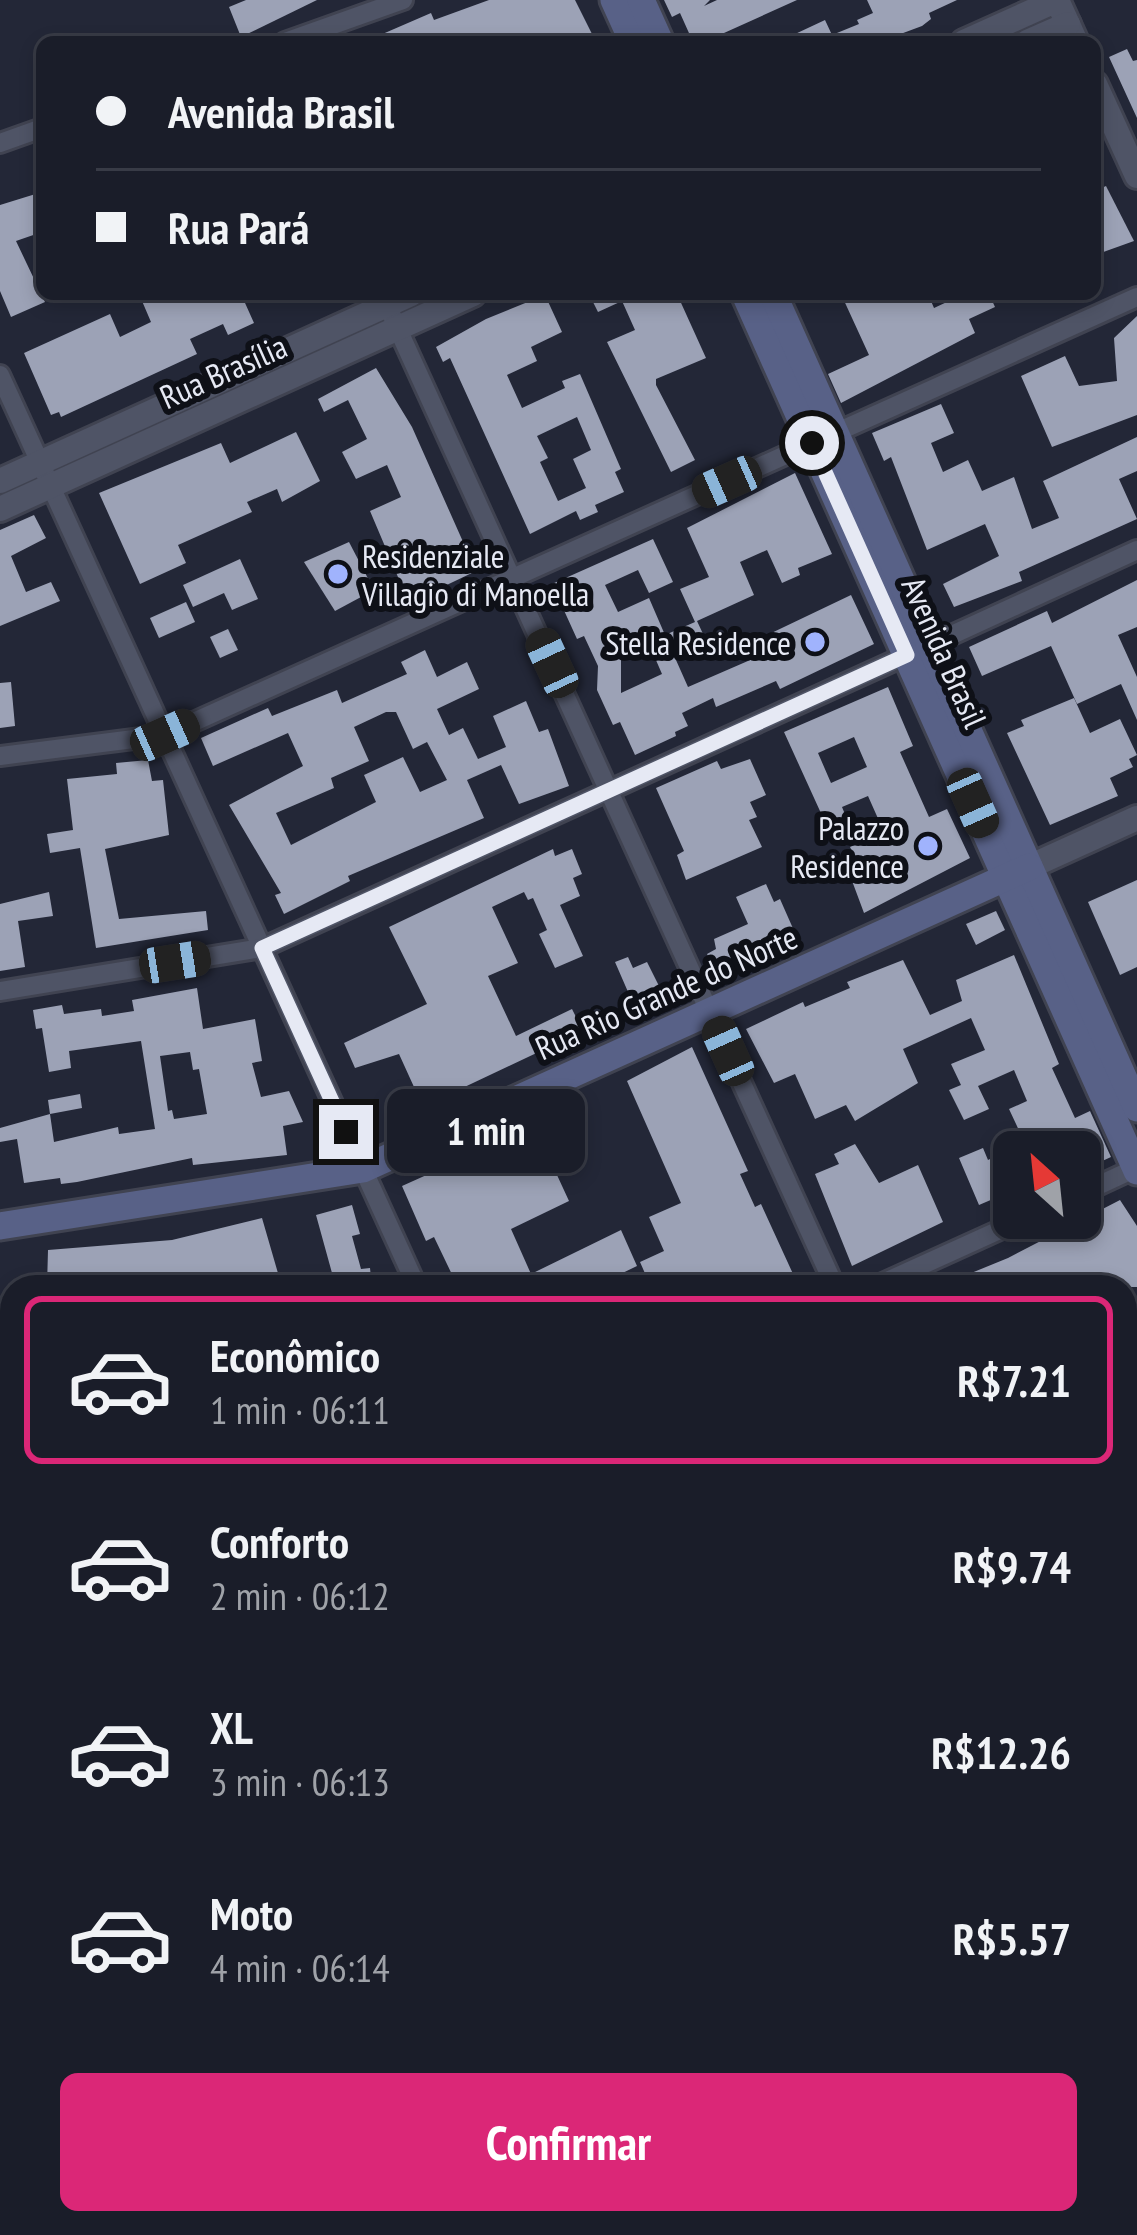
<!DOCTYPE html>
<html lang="pt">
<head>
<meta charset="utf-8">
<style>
  :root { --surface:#1a1d29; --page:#232631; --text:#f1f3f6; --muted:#9fa2a8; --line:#383b46; --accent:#db2777 }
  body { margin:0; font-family:"PT Sans Narrow",sans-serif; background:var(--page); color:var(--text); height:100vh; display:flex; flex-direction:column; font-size:45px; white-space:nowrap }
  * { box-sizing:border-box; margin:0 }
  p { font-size:39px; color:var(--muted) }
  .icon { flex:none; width:66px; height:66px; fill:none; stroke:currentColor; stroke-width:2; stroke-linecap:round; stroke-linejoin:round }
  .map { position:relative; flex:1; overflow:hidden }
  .details { position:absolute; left:0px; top:1275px; width:1137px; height:960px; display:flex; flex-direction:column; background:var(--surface); border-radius:36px 36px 0 0; box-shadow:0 6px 18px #0003,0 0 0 3px var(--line) }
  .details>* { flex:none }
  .guide { position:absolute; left:36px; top:36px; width:1065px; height:264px; border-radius:18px; box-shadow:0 6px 18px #0003,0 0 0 3px var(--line); display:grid; align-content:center; height:264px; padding:0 60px; background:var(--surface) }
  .needle { width:78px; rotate:333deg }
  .controls { position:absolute; left:993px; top:1131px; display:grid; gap:24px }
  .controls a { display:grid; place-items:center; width:108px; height:108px; border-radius:18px; background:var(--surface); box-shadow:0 6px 18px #0003,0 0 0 3px var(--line); font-size:60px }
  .end { position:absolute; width:54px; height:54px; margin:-27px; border:15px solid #e6e9f4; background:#111; box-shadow:0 0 0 6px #111 }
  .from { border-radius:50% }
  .bubble { position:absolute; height:84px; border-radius:18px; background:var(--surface); box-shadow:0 6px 18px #0003,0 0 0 3px var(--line); font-size:39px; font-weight:700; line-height:84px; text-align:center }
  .car { position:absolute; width:36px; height:72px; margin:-36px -18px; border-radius:15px; box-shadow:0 0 9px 3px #0007; background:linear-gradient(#222 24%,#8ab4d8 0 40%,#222 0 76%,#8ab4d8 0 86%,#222 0) }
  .guide b { display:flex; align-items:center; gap:42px; height:114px; font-size:45px }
  .guide b+b { border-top:3px solid var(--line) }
  .guide i { width:30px; height:30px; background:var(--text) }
  ul { padding:21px 0 0; list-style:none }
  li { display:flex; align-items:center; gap:36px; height:168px; margin:0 24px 18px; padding:0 36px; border:6px solid transparent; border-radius:18px }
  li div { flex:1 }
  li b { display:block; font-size:45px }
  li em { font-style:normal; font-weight:700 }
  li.current { border-color:var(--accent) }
  li>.icon { width:108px; height:108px; stroke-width:1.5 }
  .cta { display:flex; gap:24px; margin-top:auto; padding:24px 60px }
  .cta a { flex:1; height:138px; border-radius:18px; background:var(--accent); color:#fff; font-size:48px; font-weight:700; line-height:138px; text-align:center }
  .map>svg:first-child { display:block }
  .green { fill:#434d78 }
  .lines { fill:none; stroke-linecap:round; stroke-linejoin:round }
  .river { stroke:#0c0d43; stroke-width:33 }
  .building { fill:#9ca2b6; fill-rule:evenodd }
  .minor-casing { stroke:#404351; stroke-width:24 }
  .tertiary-casing { stroke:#404351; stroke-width:30 }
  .secondary-casing { stroke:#404351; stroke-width:33 }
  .primary-casing { stroke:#404351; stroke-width:36 }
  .minor { stroke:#4f5466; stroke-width:18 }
  .tertiary { stroke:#4f5466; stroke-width:24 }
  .secondary { stroke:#586187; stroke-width:27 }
  .primary { stroke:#616ea9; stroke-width:30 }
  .route { stroke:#e6e9f4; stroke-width:15 }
  .poi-dot { fill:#a0b3fd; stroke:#0e1017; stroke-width:4.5 }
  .labels { text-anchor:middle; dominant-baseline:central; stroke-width:12; stroke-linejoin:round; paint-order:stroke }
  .street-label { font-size:33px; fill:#e6e9f4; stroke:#0e1017 }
  .poi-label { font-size:33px; fill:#e6e9f4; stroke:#0e1017; text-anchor:end }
</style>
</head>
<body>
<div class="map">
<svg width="1137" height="2235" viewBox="0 0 1137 2235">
  <rect width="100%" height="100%" fill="#232737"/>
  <!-- green -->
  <g class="green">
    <path d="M0 1739 12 1816V2195L0 2192Z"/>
    <path d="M929 2223H1080L1072 2235H934Z"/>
  </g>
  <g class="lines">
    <!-- river -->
    <g class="river">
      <path d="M0 1895 12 1972"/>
      <path d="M17 2235 20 2223"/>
    </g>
  </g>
  <!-- building -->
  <g class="building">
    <path d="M246 0H317L241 37 229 7Z"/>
    <path d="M489 0H575L592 34 576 42H364L431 13 434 20Z"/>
    <path d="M664 0H710L704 6 717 0H797L704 42H693L680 13 672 17Z"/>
    <path d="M867 0H957L929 13 931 19 922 26 879 42H778L825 20 832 35 859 24 857 20 873 13Z"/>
    <path d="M1127 49 1133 61 1137 60V118L1109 57Z"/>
    <path d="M1106 186 1134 241 1095 255V191Z"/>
    <path d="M42 192V232L16 241 45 302 11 317 0 291V205Z"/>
    <path d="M139 294H206L209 302 241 294 254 323 228 335 223 324 190 339 197 354 61 417 59 412 51 415 24 353 110 314 120 337 151 322Z"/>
    <path d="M589 294H651L653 300 677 294 706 358 656 379V385L695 460 671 472 607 342 635 330 622 301 598 312Z"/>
    <path d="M841 294H928L934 308 964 294H989L995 307 969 319 975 333 841 403 828 374 869 355Z"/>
    <path d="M545 295 562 332 531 347 537 361 507 375 522 408 565 388 562 381 580 374 621 469 615 472 624 492 595 505 598 512 580 520 576 511 530 534 450 358 443 362 436 347 486 319ZM577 417 591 450 573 459 586 488 558 501 540 462 548 458 537 436Z"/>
    <path d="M1137 316V415L1052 447 1021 376 1065 356 1079 386 1117 381 1114 338Z"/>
    <path d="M376 368 412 427 476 571 409 603 370 511 401 497 387 465 356 479 342 452 367 439 348 400 324 412 318 399Z"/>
    <path d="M941 404 954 433 931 443 943 472 968 460 982 491 1014 477 1032 529 1059 518 1043 481 1137 437V471L1119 479 1137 519 1019 572 1022 581 954 607 943 584 999 556 985 524 927 550 891 457 884 461 872 433Z"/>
    <path d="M296 432 320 481 282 502 277 489 247 502 252 512 178 545 186 563 140 584 99 493 221 443 230 463Z"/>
    <path d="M795 473 832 554 798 568 800 575 782 583 767 550 740 562 754 595 697 621 704 636 672 651 688 687 764 654 757 640 851 595 874 644 780 689 776 681 716 707 713 698 682 713 688 726 675 732 676 736 635 755 620 722 613 725 597 690 598 666 584 636 577 639 552 584 653 539 673 582 649 593 638 570 605 585 618 612 649 598 665 635 695 622 680 589 709 577 687 528ZM649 644 662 674 621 693V656Z"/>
    <path d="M34 515 46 538 11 556 26 592 51 582 60 601 0 626V530Z"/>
    <path d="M349 542 374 590 335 611 304 562Z"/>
    <path d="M240 559 258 599 232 610 224 593 193 607 183 585Z"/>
    <path d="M1137 580V627L1118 635 1137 677V720L1121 684 1077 704 1051 646 982 676 969 647 1047 611 1052 623Z"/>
    <path d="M186 602 195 622 159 638 150 618Z"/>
    <path d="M228 629 238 650 220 658 210 637Z"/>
    <path d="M425 650 437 677 467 662 479 689 437 709 449 735 463 728 478 759 506 747 493 716 526 701 539 732 548 729 569 786 519 804 501 765 467 780 484 818 348 876 350 881 284 914 275 895 281 893 229 805 303 766 288 733 213 766 201 738 268 708 272 716 337 690 342 703 407 674 401 662ZM386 712H396L413 749 427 742 447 780 420 792 403 757 364 775 376 802 291 845 276 813 334 788 331 778 369 761 354 727Z"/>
    <path d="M11 682 15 726 0 728V683Z"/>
    <path d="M888 687 913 746 900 752 929 817 947 809 970 858 864 913 845 862 855 857 850 847 884 832 868 796 842 807 849 824 830 833 784 732ZM854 737 867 767 831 783 818 753Z"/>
    <path d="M1074 698 1090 733 1120 719 1137 755 1129 759 1133 767 1110 778 1118 796 1050 825 1007 733 1024 726 1021 720Z"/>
    <path d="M750 759 766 795 750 802 757 817 749 820 762 847 686 880 677 855 684 851 656 788 717 761 721 769Z"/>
    <path d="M148 760 152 781 163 780 169 835 105 849 119 919 206 911 208 930 96 948 80 848 50 853 47 834 73 830 67 779 117 774 116 763Z"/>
    <path d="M553 849 555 856 572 849 582 874 573 878 580 896 560 905 583 956 555 968 539 934 547 930 533 898 528 900 524 892 492 907 518 963 488 976 516 1036 572 1009 583 1031 399 1118 390 1098 414 1087 399 1054 355 1068 344 1043 427 1004 389 927Z"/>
    <path d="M1137 880V967L1120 975 1088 902Z"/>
    <path d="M766 884 774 902 780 899 795 933 744 956 747 962 718 975 707 954 716 949 714 939 748 924 736 897Z"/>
    <path d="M49 892 53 916 18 921 25 967 0 971V904Z"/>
    <path d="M996 911 1005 930 976 945 966 924Z"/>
    <path d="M1014 955 1059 1064 1052 1068 1075 1118 1090 1111 1111 1157 1087 1168 1080 1152H1029L1009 1109 1027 1101 1014 1070 978 1086 989 1109 964 1120 949 1090 961 1085 951 1064 985 1050 971 1018 903 1049 918 1083 855 1121 846 1105 815 1119 795 1074 774 1083 746 1029 803 1002 805 1007 850 988 847 982 903 960 930 1015 962 1001 956 980Z"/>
    <path d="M628 957 633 968 647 962 664 996 635 1008 615 962Z"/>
    <path d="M197 988 203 1029 255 1019 262 1061 252 1063 261 1097 289 1091 303 1122 283 1126 287 1155 193 1165 192 1158 77 1182 61 1184 60 1178 24 1183 17 1139 0 1142V1128L50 1114 54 1142 118 1127 119 1134 155 1129 141 1041 69 1051 71 1068 49 1072 42 1028 36 1029 33 1010 62 1005 64 1014 101 1009 102 1016 134 1011 132 1000ZM190 1052 193 1070 199 1069 207 1114 174 1119 172 1110 168 1111 160 1056Z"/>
    <path d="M692 1047 748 1171 740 1174 755 1207 761 1204 799 1287H651L640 1262 664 1251 649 1217 681 1203 627 1081Z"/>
    <path d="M80 1094 82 1108 50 1114 48 1100Z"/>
    <path d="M539 1136 569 1201 511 1229 531 1274 621 1230 637 1266 606 1281 609 1287H458L434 1237 426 1241 402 1186 471 1155 503 1143 507 1150Z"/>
    <path d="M855 1144 879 1183 918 1165 943 1222 852 1266 815 1174 839 1164 834 1154Z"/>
    <path d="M1014 1147V1190L979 1205 959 1158 983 1148 988 1160Z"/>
    <path d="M1120 1200 1137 1226V1287H937L1008 1258Z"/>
    <path d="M352 1205 360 1234 352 1236 361 1269 370 1268 372 1287H296V1276L332 1273 316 1215Z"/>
    <path d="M262 1218 282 1287H259L257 1273 200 1281 201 1287H185L184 1276 130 1285 47 1287 48 1250 172 1240Z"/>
  </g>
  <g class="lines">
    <defs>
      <g id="minor">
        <path d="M285 42 403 0"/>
        <path d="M0 143 42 128"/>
        <path d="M382 294 835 1287"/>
        <path d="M0 375 417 1287"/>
        <path d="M835 433 1137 297"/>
        <path d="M930 645 1137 550"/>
        <path d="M0 756 165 735 812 443"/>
        <path d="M0 991 262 948 907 655"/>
        <path d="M1080 1194 1136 1168"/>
        <path d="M874 1287 1026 1218"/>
        <path d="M1125 1394 1137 1388"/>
        <path d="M0 1539 12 1537"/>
        <path d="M1125 1616 1137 1610"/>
        <path d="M1125 1720 1137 1728"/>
        <path d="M1125 1839 1137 1834"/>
        <path d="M303 2235 304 2223"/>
        <path d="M484 2235 485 2223"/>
      </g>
      <g id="tertiary">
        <path d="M964 42 1057 0 1076 42"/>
        <path d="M1027 42 1068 24"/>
        <path d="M1095 84 1137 176"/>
        <path d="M0 481 411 294"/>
        <path d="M0 509 473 294"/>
        <path d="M1029 867 1137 818"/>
      </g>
      <g id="secondary">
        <path d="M614 0 633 42"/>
        <path d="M641 0 660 42"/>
        <path d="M745 294 1137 1171"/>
        <path d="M773 294 1137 1108"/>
        <path d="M0 1226 363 1169 1029 867"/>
        <path d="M0 2213 12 2215"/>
        <path d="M77 2223H215"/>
        <path d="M501 2223 630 2235"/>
      </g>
      <g id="primary">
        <path d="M0 1635 12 1709"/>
        <path d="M1125 2204 1137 2184"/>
        <path d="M59 2235 62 2223"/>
        <path d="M1106 2235 1113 2223"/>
      </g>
    </defs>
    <!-- minor casing -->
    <use href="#minor" class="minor-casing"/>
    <!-- tertiary casing -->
    <use href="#tertiary" class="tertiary-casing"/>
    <!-- secondary casing -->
    <use href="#secondary" class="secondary-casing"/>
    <!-- primary casing -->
    <use href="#primary" class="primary-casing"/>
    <!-- minor -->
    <use href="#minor" class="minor"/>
    <!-- tertiary -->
    <use href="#tertiary" class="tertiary"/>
    <!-- secondary -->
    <use href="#secondary" class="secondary"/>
    <!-- primary -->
    <use href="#primary" class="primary"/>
  </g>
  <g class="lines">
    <!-- route -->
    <path class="route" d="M346 1132 262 948 907 655 812 443"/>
  </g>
  <!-- markers -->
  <g class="poi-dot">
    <circle cx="338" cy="574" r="12"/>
    <circle cx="815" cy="642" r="12"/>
    <circle cx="928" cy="846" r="12"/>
  </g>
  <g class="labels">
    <!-- street labels -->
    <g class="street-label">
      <text transform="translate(223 371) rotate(-24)">Rua Brasília</text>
      <text transform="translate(945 652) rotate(66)">Avenida Brasil</text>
      <text transform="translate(666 992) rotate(-24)">Rua Rio Grande do Norte</text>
    </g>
    <!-- poi labels -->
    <g class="poi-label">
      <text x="362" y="555" text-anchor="start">Residenziale<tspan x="362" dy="38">Villagio di Manoella</tspan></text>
      <text x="791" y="642">Stella Residence</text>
      <text x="904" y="827">Palazzo<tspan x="904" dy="38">Residence</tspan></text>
    </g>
  </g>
</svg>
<div class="controls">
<a><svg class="needle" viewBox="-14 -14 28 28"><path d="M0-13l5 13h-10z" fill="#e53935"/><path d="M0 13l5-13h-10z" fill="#9fa2a8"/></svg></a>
</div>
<i class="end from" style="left:812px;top:443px"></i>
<i class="end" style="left:346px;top:1132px"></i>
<div class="bubble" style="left:387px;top:1089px;width:198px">1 min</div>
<i class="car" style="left:727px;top:482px;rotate:246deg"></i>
<i class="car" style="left:552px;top:663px;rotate:335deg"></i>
<i class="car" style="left:165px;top:735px;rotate:66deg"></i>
<i class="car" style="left:973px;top:803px;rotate:156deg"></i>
<i class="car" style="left:175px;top:962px;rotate:81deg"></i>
<i class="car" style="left:728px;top:1051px;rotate:336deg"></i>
<div class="guide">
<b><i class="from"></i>Avenida Brasil</b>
<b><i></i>Rua Pará</b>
</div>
<section class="details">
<ul>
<li class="current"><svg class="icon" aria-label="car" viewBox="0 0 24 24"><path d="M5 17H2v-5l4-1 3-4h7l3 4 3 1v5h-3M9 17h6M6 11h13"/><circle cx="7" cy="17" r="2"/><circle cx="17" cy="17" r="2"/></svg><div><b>Econômico</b><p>1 min · 06:11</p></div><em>R$7.21</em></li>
<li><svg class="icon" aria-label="car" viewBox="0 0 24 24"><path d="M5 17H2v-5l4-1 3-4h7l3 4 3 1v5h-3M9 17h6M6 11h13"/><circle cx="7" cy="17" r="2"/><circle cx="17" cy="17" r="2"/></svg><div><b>Conforto</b><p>2 min · 06:12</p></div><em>R$9.74</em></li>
<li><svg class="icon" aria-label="car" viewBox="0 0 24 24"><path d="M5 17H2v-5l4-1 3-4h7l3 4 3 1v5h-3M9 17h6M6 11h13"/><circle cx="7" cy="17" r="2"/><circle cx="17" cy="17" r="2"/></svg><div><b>XL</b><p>3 min · 06:13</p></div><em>R$12.26</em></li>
<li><svg class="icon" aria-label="car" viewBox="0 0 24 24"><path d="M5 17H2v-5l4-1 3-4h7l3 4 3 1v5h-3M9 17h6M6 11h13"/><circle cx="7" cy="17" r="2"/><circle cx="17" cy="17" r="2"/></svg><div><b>Moto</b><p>4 min · 06:14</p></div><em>R$5.57</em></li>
</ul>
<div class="cta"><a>Confirmar</a></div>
</section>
</div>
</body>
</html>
